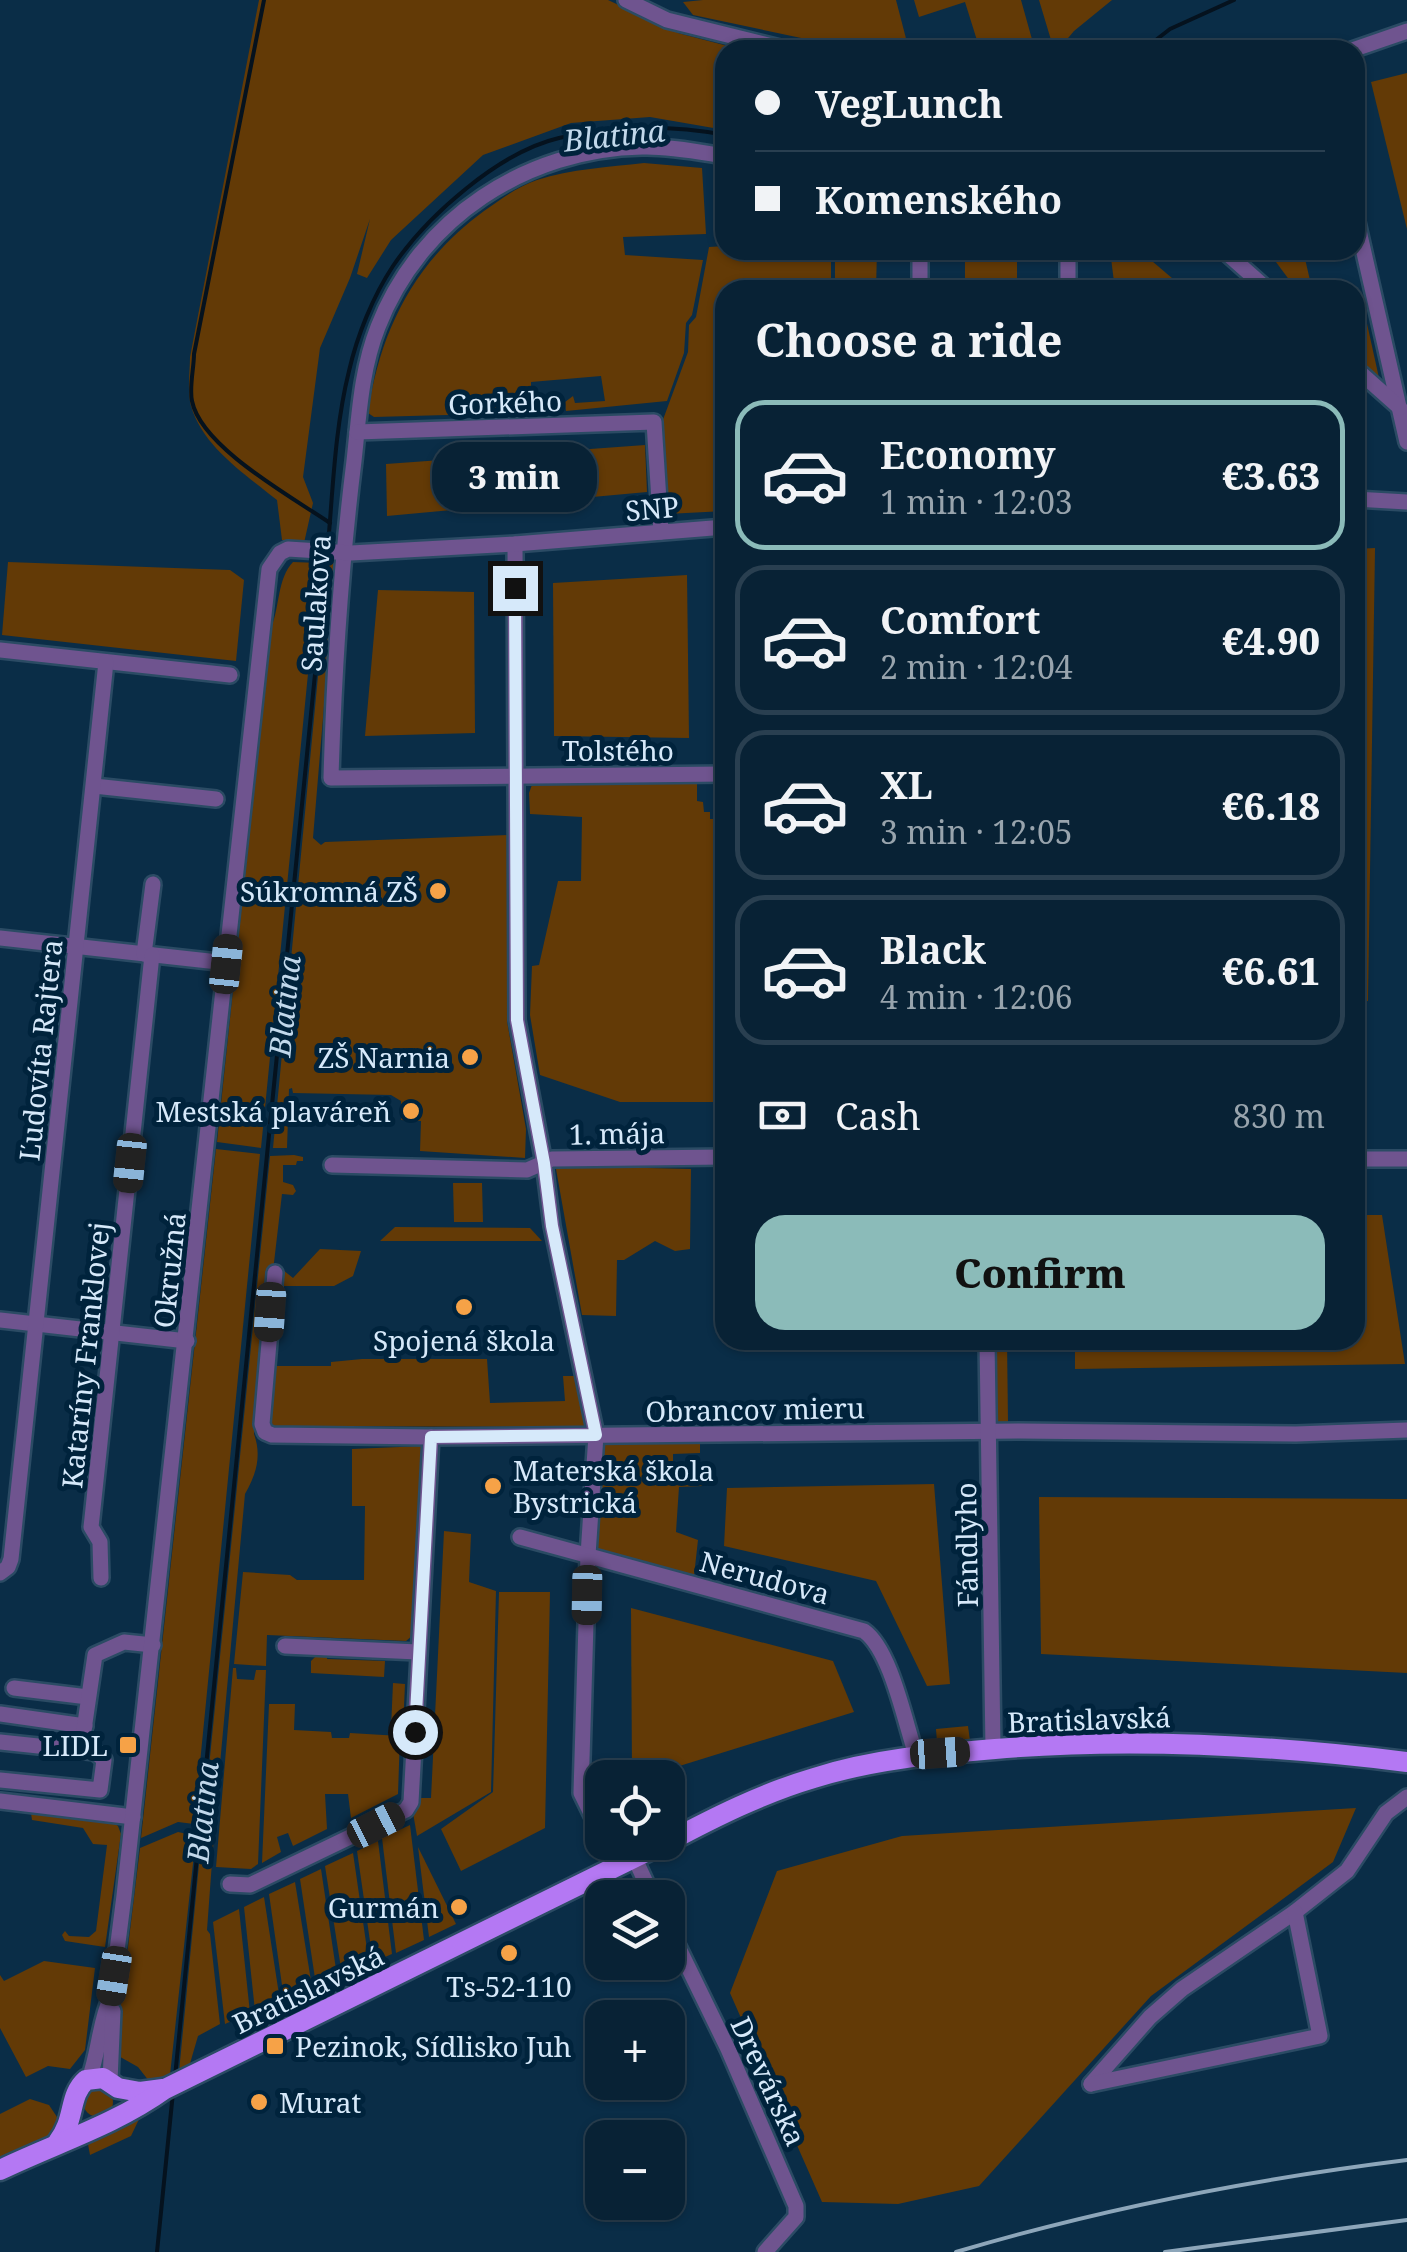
<!DOCTYPE html>
<html lang="en">
<head>
<meta charset="utf-8">
<style>
  :root { --surface:#082235; --page:#112a3d; --text:#f1f3f6; --muted:#98a4ad; --line:#293f50; --accent:#8bbbb9 }
  body { margin:0; font-family:"Noto Serif",serif; background:var(--page); color:var(--text); height:100vh; display:flex; flex-direction:column; font-size:38px; white-space:nowrap }
  * { box-sizing:border-box; margin:0 }
  p { font-size:32px; color:var(--muted) }
  .icon { flex:none; width:55px; height:55px; fill:none; stroke:currentColor; stroke-width:2; stroke-linecap:round; stroke-linejoin:round }
  .map { position:relative; flex:1; overflow:hidden }
  .details { position:absolute; left:715px; top:280px; width:650px; height:1070px; display:flex; flex-direction:column; background:var(--surface); border-radius:30px; box-shadow:0 2px 8px #0004,0 0 0 2px var(--line) }
  .details>* { flex:none }
  .banner { position:absolute; left:715px; top:40px; width:650px; height:220px; border-radius:30px; box-shadow:0 2px 8px #0004,0 0 0 2px var(--line); display:grid; align-content:center; height:220px; padding:0 40px; background:var(--surface) }
  .fabs { position:absolute; left:585px; top:1760px; display:grid; gap:20px }
  .fabs a { display:grid; place-items:center; width:100px; height:100px; border-radius:20px; background:var(--surface); box-shadow:0 2px 8px #0004,0 0 0 2px var(--line); font-size:50px }
  .end { position:absolute; width:45px; height:45px; margin:-22px; border:12px solid #d6e9fa; background:#111; box-shadow:0 0 0 5px #111 }
  .from { border-radius:50% }
  .bubble { position:absolute; height:70px; border-radius:30px; background:var(--surface); box-shadow:0 2px 8px #0004,0 0 0 2px var(--line); font-size:32px; font-weight:800; line-height:70px; text-align:center }
  .car { position:absolute; width:30px; height:60px; margin:-30px -15px; border-radius:12px; box-shadow:0 0 8px 2px #0007; background:linear-gradient(#222 24%,#8ab4d8 0 40%,#222 0 76%,#8ab4d8 0 86%,#222 0) }
  .banner b { display:flex; align-items:center; gap:35px; height:95px; font-size:38px }
  .banner b+b { border-top:2px solid var(--line) }
  .banner i { width:25px; height:25px; background:var(--text) }
  ul { padding:0; list-style:none }
  li { display:flex; align-items:center; gap:30px; height:150px; margin:0 20px 15px; padding:0 20px; border:5px solid var(--line); border-radius:30px }
  li div { flex:1 }
  li b { display:block; font-size:38px }
  li em { font-style:normal; font-weight:800 }
  li.on { border-color:var(--accent) }
  li>.icon { width:90px; height:90px; stroke-width:1.5 }
  h2 { padding:0 40px; font-size:45px; line-height:120px }
  .pay { display:flex; align-items:center; gap:25px; height:110px; padding:0 40px; font-size:38px }
  .pay p { margin-inline-start:auto }
  .primary-button { display:flex; gap:20px; margin-top:auto; padding:20px 40px }
  .primary-button a { flex:1; height:115px; border-radius:30px; background:var(--accent); color:#111; font-size:40px; font-weight:800; line-height:115px; text-align:center }
  .map>svg:first-child { display:block }
  .green { fill:#633a06 }
  .lines { fill:none; stroke-linecap:round; stroke-linejoin:round }
  .stream { stroke:#05121e; stroke-width:4 }
  .minor-casing { stroke:#2b4b64; stroke-width:20 }
  .major-casing { stroke:#2b4b64; stroke-width:25 }
  .minor { stroke:#6f548f; stroke-width:15 }
  .major { stroke:#b478f3; stroke-width:20 }
  .rail { stroke:#8da6ba; stroke-width:4 }
  .route { stroke:#d6e9fa; stroke-width:12 }
  .poi-dot { fill:#f6a247; stroke:#00233c; stroke-width:4 }
  .labels { text-anchor:middle; dominant-baseline:central; stroke-width:10; stroke-linejoin:round; paint-order:stroke }
  .street-label { font-size:28px; fill:#d6e9fa; stroke:#00233c }
  .poi-label { font-size:28px; fill:#d6e9fa; stroke:#00233c; text-anchor:end }
  .water-label { font-size:30px; font-style:italic; fill:#c1d8eb; stroke:#00233c }
</style>
</head>
<body>
<div class="map">
<svg width="1407" height="2252" viewBox="0 0 1407 2252">
  <rect width="100%" height="100%" fill="#0a2d47"/>
  <!-- green -->
  <g class="green">
    <path d="M259 0H608L678 33 743 50H725V130L650 117 571 123 483 155 391 240 367 278 357 274 370 219 350 278 320 348 303 477 313 503 304 543 282 540 277 500C245 474 203 447 191 406 187 391 190 372 190 357Z"/>
    <path d="M703 0H896L909 50H858L693 15 683 2Z"/>
    <path d="M914 0H1021L1035 50H980L965 2 919 17Z"/>
    <path d="M1039 0H1112L1074 31 1058 50H1054Z"/>
    <path d="M1407 73V229L1371 82Z"/>
    <path d="M644 163 702 168 706 234 623 237 625 255 703 260 692 315 686 323 684 353 667 401 566 411 565 402 573 396 575 403 605 401 601 376 531 382V407L544 405 547 399 552 402 554 412 374 417 368 413C380 330 415 261 484 211 501 199 517 187 537 180 571 169 609 167 644 163Z"/>
    <path d="M725 246V250H816L817 253 831 257V290H725V511L667 514 661 425 688 352 689 325 696 317 709 247Z"/>
    <path d="M835 250H877L876 290H835Z"/>
    <rect x="965" y="250" width="52" height="40"/>
    <path d="M1110 250H1139L1186 290H1115Z"/>
    <path d="M1267 250H1303L1312 289H1296Z"/>
    <path d="M1364 310 1379 378 1355 356V312Z"/>
    <path d="M645 445 647 492 387 516 386 464Z"/>
    <path d="M1375 548 1368 1001 1355 1002V549Z"/>
    <path d="M329 561 336 562 313 838 321 845 325 842 508 835 507 1021 526 1129 525 1158 420 1151 421 1121 401 1120V1101L391 1095 293 1093 292 1088 289 1089 287 1148H273Z"/>
    <path d="M8 562 230 570 244 580 236 661 2 635Z"/>
    <path d="M293 562 319 563 261 1148 217 1142 271 628C280 607 277 579 293 562Z"/>
    <path d="M687 575 689 738 554 736 553 583Z"/>
    <path d="M378 590 474 592 475 733 365 736Z"/>
    <path d="M539 781 697 783V801L703 802 704 812H710V819H725V1102H620L540 1075 530 1015 532 966 539 965 558 881H581L582 817 530 814 529 793 533 782Z"/>
    <path d="M216 1149 260 1154 194 1824 178 1822 141 1838Z"/>
    <path d="M294 1155 303 1157V1161H297L296 1165H283V1182L293 1185 296 1191 293 1195 282 1194 254 1434C262 1456 256 1475 245 1494L214 1829 203 1827 270 1156Z"/>
    <path d="M563 1166 691 1169 690 1249 675 1251 655 1241 624 1260H617L616 1316 582 1315 556 1169Z"/>
    <path d="M453 1183H482L483 1222H454Z"/>
    <path d="M1355 1215H1382L1405 1364 1075 1369V1340H1355Z"/>
    <path d="M395 1227 530 1228 542 1241H380Z"/>
    <path d="M320 1249 361 1251 353 1276 334 1286H280L283 1270 293 1278Z"/>
    <path d="M992 1340H1007L1008 1422H993Z"/>
    <path d="M362 1359H487L490 1403 565 1401 563 1376H575L585 1427 274 1426 267 1418 271 1366H331V1362Z"/>
    <path d="M700 1439V1453L673 1454V1472L702 1473V1486L679 1487 676 1532 698 1540 694 1576 596 1550 603 1446 613 1441Z"/>
    <path d="M423 1446 412 1636 406 1641 267 1635 266 1666 234 1664 243 1572 290 1575 297 1580H364L365 1506H352V1449Z"/>
    <path d="M934 1484 950 1684 927 1686 876 1581 724 1546 727 1488Z"/>
    <path d="M1039 1497 1407 1499V1673L1041 1654Z"/>
    <path d="M444 1531 471 1534 469 1582 496 1591 491 1792 417 1836 413 1813 417 1798H431Z"/>
    <path d="M499 1592H550L545 1828 461 1871 441 1829 493 1792Z"/>
    <path d="M631 1608 833 1661 854 1712 644 1777H632Z"/>
    <path d="M320 1652H327V1659L385 1661 384 1677 311 1673V1661Z"/>
    <path d="M233 1668H236L237 1679 254 1680 256 1670H266L258 1864 251 1869 216 1867Z"/>
    <path d="M393 1683 405 1684 403 1729 391 1728Z"/>
    <path d="M269 1704H295L294 1730 331 1732 332 1738H349L350 1733 400 1736 398 1794 351 1818 348 1794H325L327 1829 293 1846 288 1833 277 1837 281 1852 262 1863Z"/>
    <path d="M968 1726 970 1741 937 1743 936 1729Z"/>
    <path d="M1356 1808 1333 1862 1151 1996 979 2186 898 2204 822 2202 730 1993 777 1871 902 1836Z"/>
    <path d="M31 1813 111 1821 118 1826 121 1834 105 1947 65 1941 62 1935 65 1931 69 1936 89 1937 96 1931 107 1845 93 1844 83 1828 32 1820Z"/>
    <path d="M410 1825 424 1940 396 1953 382 1838Z"/>
    <path d="M178 1832 196 1836 170 2075 149 2081 138 2067 115 2054 140 1848Z"/>
    <path d="M202 1833 214 1835 207 1930 210 1934 220 2024 198 2036 189 2067 179 2072Z"/>
    <path d="M378 1841 392 1954 373 1962 357 1851Z"/>
    <path d="M418 1847 456 1924 429 1937Z"/>
    <path d="M353 1853 369 1963 342 1975 325 1866Z"/>
    <path d="M321 1869 337 1976 316 1985 300 1879Z"/>
    <path d="M295 1882 312 1987 284 1999 269 1894Z"/>
    <path d="M264 1897 280 2001 255 2011 244 1907Z"/>
    <path d="M239 1909 250 2013 225 2024 213 1922Z"/>
    <path d="M44 1961 95 1968 85 2050 70 2069 48 2066 26 2077 0 2028V1975L4 1981Z"/>
    <circle cx="98" cy="2102" r="15"/>
    <path d="M30 2099 49 2105 63 2126 59 2134 0 2163V2114Z"/>
    <path d="M141 2115 131 2136 90 2155 87 2139 111 2134Z"/>
  </g>
  <g class="lines">
    <!-- stream -->
    <g class="stream">
      <path d="M264 0 194 354C194 368 189 387 192 401 201 447 292 497 330 523"/>
      <path d="M1143 50 1170 29 1234 0"/>
      <path d="M328 545C333 488 335 427 349 371 357 336 373 296 393 266 427 216 499 152 559 138 612 125 672 125 725 135"/>
      <path d="M175 2077 327 554"/>
      <path d="M157 2252 173 2092"/>
    </g>
    <defs>
      <g id="minor">
        <path d="M626 0 667 20 788 50"/>
        <path d="M1352 50 1407 31"/>
        <path d="M725 156C699 152 669 146 642 147 527 149 420 218 378 327 361 370 359 416 354 461 341 566 334 672 331 778L725 774"/>
        <path d="M1355 213 1407 442"/>
        <path d="M920 250V290"/>
        <path d="M1068 250V290"/>
        <path d="M1223 250 1268 290"/>
        <path d="M1355 368 1400 408"/>
        <path d="M357 432 654 422 661 532"/>
        <path d="M1355 499 1407 502"/>
        <path d="M515 544 517 1020 544 1163 552 1226 596 1435 588 1555 581 1793 602 1836"/>
        <path d="M0 650 230 675"/>
        <path d="M724 774V527"/>
        <path d="M94 786 216 799"/>
        <path d="M0 938 227 963"/>
        <path d="M144 954 153 884"/>
        <path d="M1355 1159H1407"/>
        <path d="M332 1165 527 1170 552 1159 725 1157"/>
        <path d="M275 1273 262 1424 265 1432 272 1435 431 1437 1020 1431 1296 1434 1407 1430"/>
        <path d="M0 1320 187 1341"/>
        <path d="M987 1340 993 1749"/>
        <path d="M520 1537 864 1631C891 1650 905 1723 916 1755"/>
        <path d="M0 1573 8 1567 11 1559 106 662"/>
        <path d="M101 1578 100 1542 91 1527 92 1518 152 955"/>
        <path d="M285 1646 418 1652"/>
        <path d="M14 1688 88 1697"/>
        <path d="M0 1714 85 1726"/>
        <path d="M0 1742 95 1752 104 1760 100 1790 0 1780"/>
        <path d="M81 1750 95 1655 124 1642 153 1645"/>
        <path d="M0 1801 133 1817"/>
        <path d="M635 1859 653 1898"/>
        <path d="M230 1884 250 1885 406 1810 411 1802 431 1437"/>
        <path d="M668 1926 728 2049 796 2206V2217L765 2252"/>
        <path d="M89 2079C99 2052 99 2023 111 1997L124 1896 269 569 280 553 288 549 351 553 515 544 725 527"/>
        <path d="M110 2081 113 2011"/>
        <path d="M1091 2084 1150 2017 1182 1989 1295 1912 1347 1871 1386 1813 1407 1797"/>
        <path d="M1091 2084 1320 2036 1295 1912"/>
      </g>
      <g id="major">
        <path d="M668 1842C715 1817 763 1793 814 1778 874 1759 934 1754 995 1749 1133 1737 1270 1745 1407 1762"/>
        <path d="M58 2142C76 2119 68 2096 86 2080L103 2078 118 2088 140 2092 163 2089"/>
        <path d="M0 2170C56 2143 115 2125 165 2089L666 1842"/>
      </g>
    </defs>
    <!-- minor casing -->
    <use href="#minor" class="minor-casing"/>
    <!-- major casing -->
    <use href="#major" class="major-casing"/>
    <!-- minor -->
    <use href="#minor" class="minor"/>
    <!-- major -->
    <use href="#major" class="major"/>
    <!-- rail -->
    <g class="rail">
      <path d="M956 2252C1104 2208 1254 2179 1407 2160"/>
      <path d="M1165 2252 1407 2220"/>
    </g>
  </g>
  <g class="lines">
    <!-- route -->
    <path class="route" d="M415 1732 431 1437 596 1435 552 1226 544 1163 517 1020 515 588"/>
  </g>
  <!-- markers -->
  <g class="poi-dot">
    <circle cx="438" cy="891" r="10"/>
    <circle cx="470" cy="1057" r="10"/>
    <circle cx="411" cy="1111" r="10"/>
    <circle cx="464" cy="1307" r="10"/>
    <circle cx="493" cy="1486" r="10"/>
    <rect x="118" y="1735" width="20" height="20" rx="5"/>
    <circle cx="459" cy="1907" r="10"/>
    <circle cx="509" cy="1953" r="10"/>
    <rect x="265" y="2036" width="20" height="20" rx="5"/>
    <circle cx="259" cy="2102" r="10"/>
  </g>
  <g class="labels">
    <!-- street labels -->
    <g class="street-label">
      <text transform="translate(505 402) rotate(-2)">Gorkého</text>
      <text transform="translate(652 508) rotate(-5)">SNP</text>
      <text transform="translate(315 603) rotate(-86)">Saulakova</text>
      <text x="618" y="750">Tolstého</text>
      <text transform="translate(40 1050) rotate(-84)">Ľudovíta Rajtera</text>
      <text transform="translate(617 1133) rotate(-1)">1. mája</text>
      <text transform="translate(169 1270) rotate(-84)">Okružná</text>
      <text transform="translate(85 1355) rotate(-84)">Kataríny Franklovej</text>
      <text transform="translate(755 1409) rotate(-1)">Obrancov mieru</text>
      <text transform="translate(966 1545) rotate(-91)">Fándlyho</text>
      <text transform="translate(765 1577) rotate(15)">Nerudova</text>
      <text transform="translate(1089 1719) rotate(-2)">Bratislavská</text>
      <text transform="translate(308 1989) rotate(-26)">Bratislavská</text>
      <text transform="translate(769 2081) rotate(65)">Drevárska</text>
    </g>
    <!-- poi labels -->
    <g class="poi-label">
      <text x="418" y="891">Súkromná ZŠ</text>
      <text x="450" y="1057">ZŠ Narnia</text>
      <text x="391" y="1111">Mestská plaváreň</text>
      <text x="464" y="1340" text-anchor="middle">Spojená škola</text>
      <text x="513" y="1470" text-anchor="start">Materská škola<tspan x="513" dy="32">Bystrická</tspan></text>
      <text x="108" y="1745">LIDL</text>
      <text x="439" y="1907">Gurmán</text>
      <text x="509" y="1986" text-anchor="middle">Ts-52-110</text>
      <text x="295" y="2046" text-anchor="start">Pezinok, Sídlisko Juh</text>
      <text x="279" y="2102" text-anchor="start">Murat</text>
    </g>
    <!-- water labels -->
    <g class="water-label">
      <text transform="translate(614 135) rotate(-6)">Blatina</text>
      <text transform="translate(284 1006) rotate(-84)">Blatina</text>
      <text transform="translate(202 1812) rotate(-84)">Blatina</text>
    </g>
  </g>
</svg>
<div class="fabs">
<a><svg class="icon" aria-label="locate" viewBox="0 0 24 24"><circle cx="12" cy="12" r="6"/><path d="M12 2v4M12 18v4M2 12h4M18 12h4"/></svg></a>
<a><svg class="icon" aria-label="layers" viewBox="0 0 24 24"><path d="M12 4l9 5-9 5-9-5zM3 14l9 5 9-5"/></svg></a>
<a>+</a>
<a>−</a>
</div>
<i class="end from" style="left:415px;top:1732px"></i>
<i class="end" style="left:515px;top:588px"></i>
<div class="bubble" style="left:432px;top:442px;width:165px">3 min</div>
<i class="car" style="left:226px;top:964px;rotate:6deg"></i>
<i class="car" style="left:130px;top:1163px;rotate:186deg"></i>
<i class="car" style="left:270px;top:1312px;rotate:184deg"></i>
<i class="car" style="left:587px;top:1595px;rotate:181deg"></i>
<i class="car" style="left:940px;top:1753px;rotate:86deg"></i>
<i class="car" style="left:376px;top:1825px;rotate:63deg"></i>
<i class="car" style="left:114px;top:1976px;rotate:189deg"></i>
<div class="banner">
<b><i class="from"></i>VegLunch</b>
<b><i></i>Komenského</b>
</div>
<section class="details">
<h2>Choose a ride</h2>
<ul>
<li class="on"><svg class="icon" aria-label="car" viewBox="0 0 24 24"><path d="M5 17H2v-5l4-1 3-4h7l3 4 3 1v5h-3M9 17h6M6 11h13"/><circle cx="7" cy="17" r="2"/><circle cx="17" cy="17" r="2"/></svg><div><b>Economy</b><p>1 min · 12:03</p></div><em>€3.63</em></li>
<li><svg class="icon" aria-label="car" viewBox="0 0 24 24"><path d="M5 17H2v-5l4-1 3-4h7l3 4 3 1v5h-3M9 17h6M6 11h13"/><circle cx="7" cy="17" r="2"/><circle cx="17" cy="17" r="2"/></svg><div><b>Comfort</b><p>2 min · 12:04</p></div><em>€4.90</em></li>
<li><svg class="icon" aria-label="car" viewBox="0 0 24 24"><path d="M5 17H2v-5l4-1 3-4h7l3 4 3 1v5h-3M9 17h6M6 11h13"/><circle cx="7" cy="17" r="2"/><circle cx="17" cy="17" r="2"/></svg><div><b>XL</b><p>3 min · 12:05</p></div><em>€6.18</em></li>
<li><svg class="icon" aria-label="car" viewBox="0 0 24 24"><path d="M5 17H2v-5l4-1 3-4h7l3 4 3 1v5h-3M9 17h6M6 11h13"/><circle cx="7" cy="17" r="2"/><circle cx="17" cy="17" r="2"/></svg><div><b>Black</b><p>4 min · 12:06</p></div><em>€6.61</em></li>
</ul>
<div class="pay"><svg class="icon" aria-label="cash" viewBox="0 0 24 24"><path d="M3 7h18v10H3z"/><circle cx="12" cy="12" r="2"/></svg>Cash<p>830 m</p></div>
<div class="primary-button"><a>Confirm</a></div>
</section>
</div>
</body>
</html>
